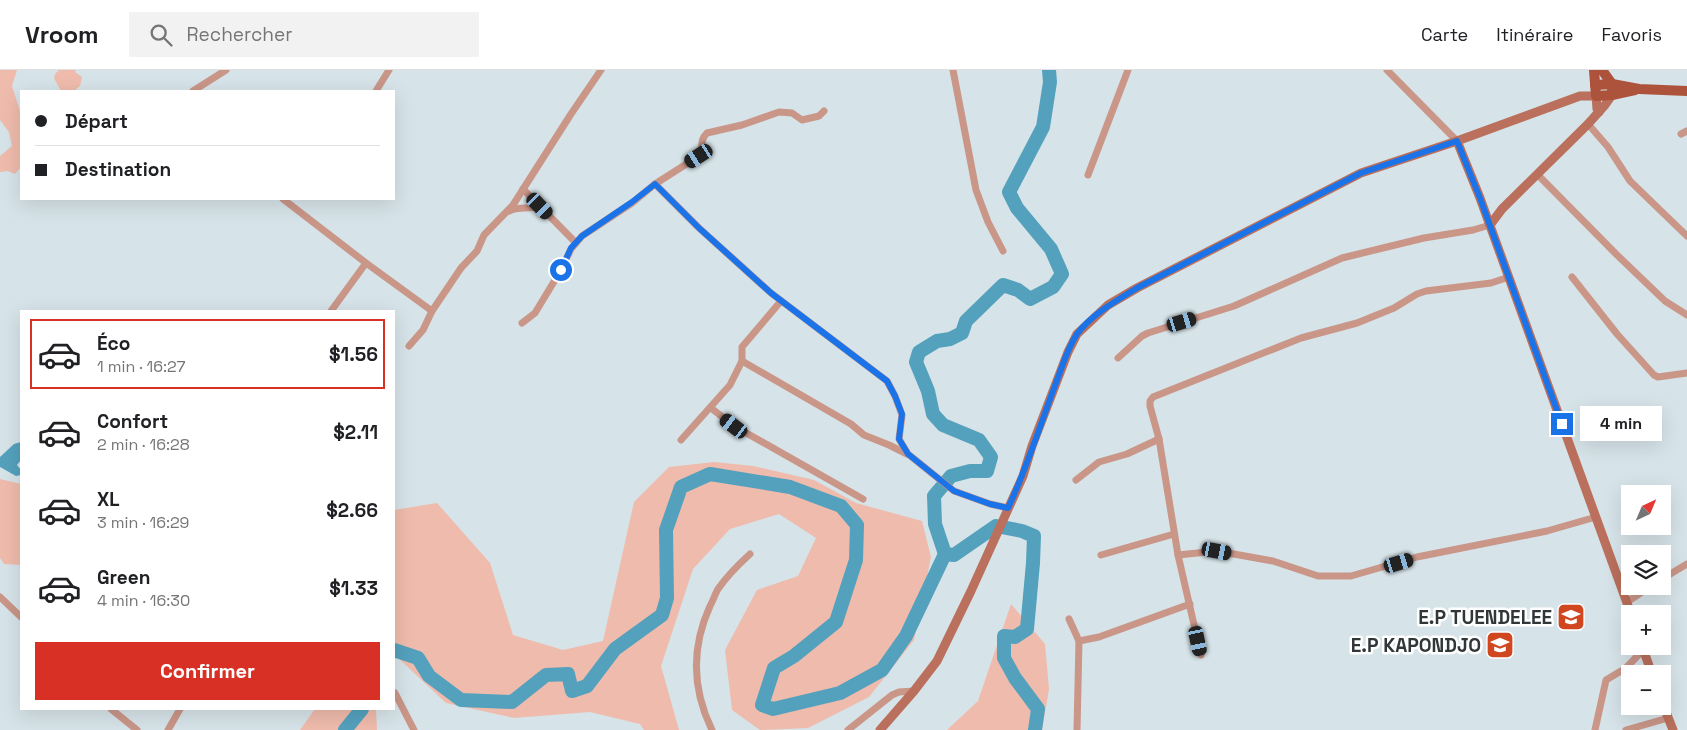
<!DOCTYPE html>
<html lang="fr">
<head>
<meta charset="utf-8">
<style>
  :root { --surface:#fff; --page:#f2f2f2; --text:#202124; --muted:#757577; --line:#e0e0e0; --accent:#d93025 }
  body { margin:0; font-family:"Space Grotesk",sans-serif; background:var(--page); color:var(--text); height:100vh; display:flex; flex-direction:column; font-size:19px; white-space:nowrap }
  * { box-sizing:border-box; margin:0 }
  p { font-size:16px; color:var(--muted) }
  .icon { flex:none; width:28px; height:28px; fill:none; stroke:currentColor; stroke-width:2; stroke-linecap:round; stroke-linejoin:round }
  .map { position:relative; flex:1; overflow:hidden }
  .panel { position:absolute; left:20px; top:240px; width:375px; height:400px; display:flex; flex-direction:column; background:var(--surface); border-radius:0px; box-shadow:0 5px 20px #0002 }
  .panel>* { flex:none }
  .banner { position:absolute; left:20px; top:20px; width:375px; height:110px; border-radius:0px; box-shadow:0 5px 20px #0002; display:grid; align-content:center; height:110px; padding:0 15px; background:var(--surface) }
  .needle { width:32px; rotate:44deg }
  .controls { position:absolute; left:1621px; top:415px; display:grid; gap:10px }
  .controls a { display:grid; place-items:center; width:50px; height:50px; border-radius:0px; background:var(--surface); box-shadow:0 5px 20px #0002; font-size:25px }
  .end { position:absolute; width:22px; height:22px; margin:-11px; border:6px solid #1a73e8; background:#fff; box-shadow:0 0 0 2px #fff }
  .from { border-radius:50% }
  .bubble { position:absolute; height:35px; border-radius:0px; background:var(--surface); box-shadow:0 5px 20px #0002; font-size:16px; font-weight:700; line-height:35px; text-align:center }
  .car { position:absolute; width:15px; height:30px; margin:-15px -8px; border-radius:6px; box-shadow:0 0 4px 1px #0007; background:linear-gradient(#222 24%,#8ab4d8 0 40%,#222 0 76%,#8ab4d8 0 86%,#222 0) }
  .banner b { display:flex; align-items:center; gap:18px; height:48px; font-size:19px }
  .banner b+b { border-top:1px solid var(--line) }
  .banner i { width:12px; height:12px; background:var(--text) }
  ul { padding:9px 0 0; list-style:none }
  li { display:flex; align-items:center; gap:15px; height:70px; margin:0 10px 8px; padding:0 5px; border:2px solid transparent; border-radius:0px }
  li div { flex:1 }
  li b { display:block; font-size:19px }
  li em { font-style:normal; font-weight:700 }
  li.on { border-color:var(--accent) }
  li>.icon { width:45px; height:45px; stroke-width:1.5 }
  .primary-button { display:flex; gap:10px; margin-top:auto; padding:10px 15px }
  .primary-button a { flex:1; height:58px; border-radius:0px; background:var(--accent); color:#fff; font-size:20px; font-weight:700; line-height:58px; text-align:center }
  header { display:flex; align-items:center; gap:30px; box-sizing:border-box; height:70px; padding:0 25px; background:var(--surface); border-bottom:1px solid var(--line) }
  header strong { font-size:24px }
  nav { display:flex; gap:28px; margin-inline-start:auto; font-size:18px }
  .search { width:350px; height:45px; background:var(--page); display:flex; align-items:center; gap:12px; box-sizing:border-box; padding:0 18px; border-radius:0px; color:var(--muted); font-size:19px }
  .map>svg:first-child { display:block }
  .green { fill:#efbbac }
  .water { fill:#54a1bd }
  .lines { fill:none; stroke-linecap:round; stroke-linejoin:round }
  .river { stroke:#54a1bd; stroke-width:14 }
  .street { stroke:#c99688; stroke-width:7 }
  .secondary { stroke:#ba705c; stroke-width:9 }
  .primary { stroke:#ad533b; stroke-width:10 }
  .route { stroke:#1a73e8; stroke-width:6 }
  .labels { text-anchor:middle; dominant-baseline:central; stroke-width:5; stroke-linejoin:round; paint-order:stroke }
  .poi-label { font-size:19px; font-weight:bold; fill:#313638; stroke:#fff; text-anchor:end }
</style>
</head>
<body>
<header>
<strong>Vroom</strong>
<div class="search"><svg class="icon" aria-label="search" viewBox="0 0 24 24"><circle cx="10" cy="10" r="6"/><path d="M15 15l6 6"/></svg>Rechercher</div>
<nav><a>Carte</a><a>Itinéraire</a><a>Favoris</a></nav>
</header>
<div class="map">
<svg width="1687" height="660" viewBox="0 0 1687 660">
  <rect width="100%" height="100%" fill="#d6e3e8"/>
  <!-- green -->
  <g class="green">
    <path d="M0 0H17L12 16 21 44V97L15 104 8 101 0 102V86L12 76 9 62 0 50Z"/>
    <path d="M59 0H76L75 2 82 7 80 16 74 21H61L54 8 55 4Z"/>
    <path d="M714 392 753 396 814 410 856 433 922 451 931 487 914 570 869 627 808 658 760 660 732 640 725 580 757 520 798 506 816 468 779 444 730 459 693 499 661 596 679 660H644L640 654 590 642 514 648 446 633 396 586 394 588V440L437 433 490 493 513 565 563 580 603 571 634 432 669 397Z"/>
    <path d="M0 409 21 414V495L4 494 0 488Z"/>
    <path d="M1011 534 1045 574 1049 619 1042 660H947L978 631Z"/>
    <path d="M315 639H376L377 660H300Z"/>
  </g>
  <!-- water -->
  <path class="water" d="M21 372V390L17 395 21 400V405L16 406 0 397V387L14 374Z"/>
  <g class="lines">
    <!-- river -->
    <g class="river">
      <path d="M394 580 418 588 429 606 461 630 512 632 546 605 568 604 572 621 587 616 615 579 662 545 667 528 666 460 681 417 710 404 790 417 841 436 857 455 856 490 836 552 794 586 774 598 762 635 773 639 840 623 882 600 906 566 945 484"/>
      <path d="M345 660 362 639"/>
      <path d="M1035 660 1038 639 1015 608 1004 588V566L1015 567 1027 559 1033 493 1034 466 1022 461 996 456 954 485 945 484 935 454 934 426 951 406 970 401H987L991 387 979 370 943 355 933 344 928 321 916 292 919 282 937 271 950 269 962 263 966 251 1003 215 1018 220 1030 229 1053 217 1062 204 1051 179 1017 138 1009 122 1043 57 1050 12 1049 0"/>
    </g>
    <!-- street -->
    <g class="street">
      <path d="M953 0 976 120 988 152 1003 181"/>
      <path d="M1387 0 1457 71"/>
      <path d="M193 21 226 0"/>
      <path d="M376 21 389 0"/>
      <path d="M1588 54 1608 77 1630 111 1687 166"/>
      <path d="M1681 64 1687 61"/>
      <path d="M1537 104 1616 184 1665 231 1687 245"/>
      <path d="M1088 105 1128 0"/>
      <path d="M655 114 699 158 771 223 887 311 895 326 902 345 899 369 908 384 954 421 990 434 1008 438"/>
      <path d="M523 119 576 173"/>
      <path d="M283 129 366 193 432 241"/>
      <path d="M509 141C519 136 529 140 540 136"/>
      <path d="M1572 207 1617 264 1654 305 1658 307 1687 303"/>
      <path d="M331 241 366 193"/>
      <path d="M522 253 535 243 561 200 571 179 582 166 632 133 655 114 699 86C705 78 698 72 707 63L742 55 779 42 792 43 802 50 819 46 824 41"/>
      <path d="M409 276 423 260 432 241 461 198 477 181 484 165 513 135 571 44 601 0"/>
      <path d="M1118 288 1142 266 1148 263 1234 236 1342 188 1424 168 1473 160 1490 155"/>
      <path d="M742 291 851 354 864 365 889 375 907 384"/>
      <path d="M711 338 734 356 863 429"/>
      <path d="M681 370 730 315 742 291V277L781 231"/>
      <path d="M1076 410 1099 392 1127 384 1159 369"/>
      <path d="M1101 485 1174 464"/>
      <path d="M1178 485 1217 481 1273 491 1318 506H1351L1417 487 1547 461 1596 447"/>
      <path d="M1662 509 1687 494"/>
      <path d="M0 527 21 547"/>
      <path d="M1627 532 1651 516"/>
      <path d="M1069 549 1079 571 1077 660"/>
      <path d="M1079 571 1099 567 1190 534"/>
      <path d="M1201 585 1178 485 1159 369 1150 336V331L1153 327 1301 268 1357 253 1394 238 1417 224 1426 221 1491 213 1509 207"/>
      <path d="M395 623 414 660"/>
      <path d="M111 639 137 660"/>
      <path d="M168 660 180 639"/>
      <path d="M712 660C692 619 691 578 710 536 713 531 715 524 718 519 727 506 738 495 750 484"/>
      <path d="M848 660 892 625 899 622 914 621"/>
      <path d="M1595 660 1606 610 1626 598 1644 579"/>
      <path d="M1626 660 1668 648"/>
    </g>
    <!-- secondary -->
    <g class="secondary">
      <path d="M1457 71 1480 128 1631 544"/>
      <path d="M1490 155 1502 139 1588 54 1605 35 1612 25"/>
      <path d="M1642 576 1652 604"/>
      <path d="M1662 632 1673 660"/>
      <path d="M880 660 914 621 937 591 971 521 1023 406 1032 376 1068 282 1077 264 1108 235 1137 218 1361 103 1457 71 1580 26H1596L1597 39 1599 42"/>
    </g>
    <!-- primary -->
    <g class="primary">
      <path d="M1594 0 1596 26 1612 25 1635 20"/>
      <path d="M1602 0 1612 14V19"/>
      <path d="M1595 15 1612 14 1639 19 1687 21"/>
    </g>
  </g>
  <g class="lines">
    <!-- route -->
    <path class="route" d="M561 200 571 178 582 166 632 132 655 114 699 158 771 223 887 311 895 326 902 344 899 369 908 384 954 421 990 434 1008 438C1027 398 1040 355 1056 313 1062 297 1067 279 1077 264 1092 244 1116 231 1137 218L1361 103 1457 71 1480 128 1562 354"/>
  </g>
  <!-- icons -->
  <defs>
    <symbol id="school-square" viewBox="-11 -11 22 22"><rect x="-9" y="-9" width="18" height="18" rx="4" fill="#cf461f" stroke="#fff"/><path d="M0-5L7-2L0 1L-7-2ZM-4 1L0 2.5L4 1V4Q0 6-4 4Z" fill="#fff"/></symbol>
  </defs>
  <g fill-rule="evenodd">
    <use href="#school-square" x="1555" y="531" width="32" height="32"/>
    <use href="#school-square" x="1484" y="559" width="32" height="32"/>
  </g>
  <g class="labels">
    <!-- poi labels -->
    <g class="poi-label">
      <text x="1552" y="547">E.P TUENDELEE</text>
      <text x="1481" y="575">E.P KAPONDJO</text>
    </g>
  </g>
</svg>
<div class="controls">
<a><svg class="needle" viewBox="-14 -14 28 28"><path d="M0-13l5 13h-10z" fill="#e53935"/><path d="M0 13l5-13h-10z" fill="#757577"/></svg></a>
<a><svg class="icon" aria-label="layers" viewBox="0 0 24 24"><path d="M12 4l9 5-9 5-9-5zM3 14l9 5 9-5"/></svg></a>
<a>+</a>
<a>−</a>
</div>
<i class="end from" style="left:561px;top:200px"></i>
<i class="end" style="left:1562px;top:354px"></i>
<div class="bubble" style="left:1580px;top:336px;width:82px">4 min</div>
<i class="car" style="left:699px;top:86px;rotate:237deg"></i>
<i class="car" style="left:540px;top:136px;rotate:136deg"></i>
<i class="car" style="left:1182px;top:252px;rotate:73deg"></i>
<i class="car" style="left:734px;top:356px;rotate:307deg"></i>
<i class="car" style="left:1217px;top:481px;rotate:101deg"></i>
<i class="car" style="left:1399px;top:493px;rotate:73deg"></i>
<i class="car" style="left:1198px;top:571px;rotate:168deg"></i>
<div class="banner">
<b><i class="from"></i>Départ</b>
<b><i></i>Destination</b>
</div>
<section class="panel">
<ul>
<li class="on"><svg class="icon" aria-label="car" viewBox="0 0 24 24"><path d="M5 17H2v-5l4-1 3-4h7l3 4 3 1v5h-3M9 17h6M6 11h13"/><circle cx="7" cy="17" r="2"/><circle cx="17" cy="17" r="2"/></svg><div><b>Éco</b><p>1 min · 16:27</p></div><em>$1.56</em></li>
<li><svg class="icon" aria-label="car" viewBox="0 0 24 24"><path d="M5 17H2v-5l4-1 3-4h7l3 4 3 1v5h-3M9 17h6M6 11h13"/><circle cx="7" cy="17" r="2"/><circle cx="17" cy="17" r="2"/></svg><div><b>Confort</b><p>2 min · 16:28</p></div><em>$2.11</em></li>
<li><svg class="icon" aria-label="car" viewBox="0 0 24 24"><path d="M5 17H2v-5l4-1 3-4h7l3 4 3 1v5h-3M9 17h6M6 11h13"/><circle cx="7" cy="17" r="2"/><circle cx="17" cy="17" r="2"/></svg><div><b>XL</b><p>3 min · 16:29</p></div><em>$2.66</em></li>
<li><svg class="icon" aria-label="car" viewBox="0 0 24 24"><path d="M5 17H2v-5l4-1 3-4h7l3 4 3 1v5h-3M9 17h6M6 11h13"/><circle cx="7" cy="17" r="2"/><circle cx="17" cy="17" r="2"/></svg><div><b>Green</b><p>4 min · 16:30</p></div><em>$1.33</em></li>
</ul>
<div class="primary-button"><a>Confirmer</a></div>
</section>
</div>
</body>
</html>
